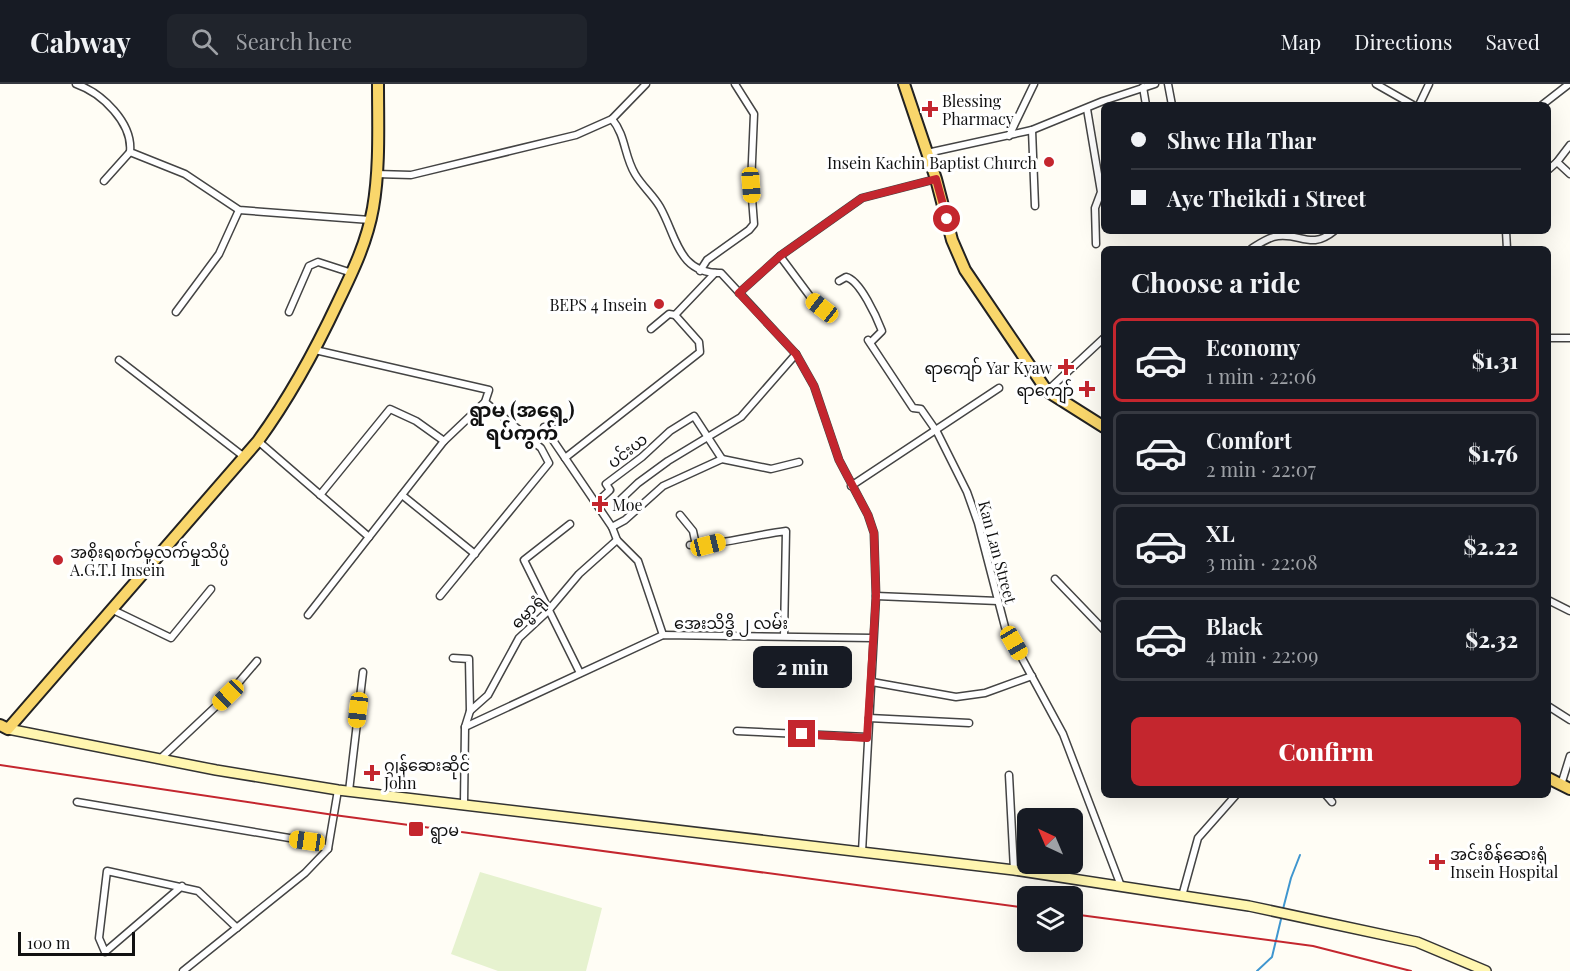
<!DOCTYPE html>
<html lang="en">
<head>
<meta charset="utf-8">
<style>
  :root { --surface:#171b24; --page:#20242c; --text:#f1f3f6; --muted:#9ea1a6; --line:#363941; --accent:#c4262e }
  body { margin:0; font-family:"Playfair Display","Noto Sans Myanmar",serif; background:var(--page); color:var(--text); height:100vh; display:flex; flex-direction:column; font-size:22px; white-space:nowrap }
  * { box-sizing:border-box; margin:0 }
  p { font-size:20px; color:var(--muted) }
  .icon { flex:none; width:33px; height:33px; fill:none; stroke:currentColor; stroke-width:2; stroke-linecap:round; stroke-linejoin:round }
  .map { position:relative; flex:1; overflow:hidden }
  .panel { position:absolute; left:1101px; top:162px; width:450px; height:552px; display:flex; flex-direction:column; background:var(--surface); border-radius:9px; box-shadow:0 6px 24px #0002 }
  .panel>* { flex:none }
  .hud { position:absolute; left:1101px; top:18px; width:450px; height:132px; border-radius:9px; box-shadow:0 6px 24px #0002; display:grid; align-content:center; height:132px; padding:0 30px; background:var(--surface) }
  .needle { width:39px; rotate:316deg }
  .fabs { position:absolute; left:1017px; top:724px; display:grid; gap:12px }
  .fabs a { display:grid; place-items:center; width:66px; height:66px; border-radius:9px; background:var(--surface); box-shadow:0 6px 24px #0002; font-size:30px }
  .scale { position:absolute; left:18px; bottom:15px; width:117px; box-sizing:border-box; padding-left:6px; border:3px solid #111; border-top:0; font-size:16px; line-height:21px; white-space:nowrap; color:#111; -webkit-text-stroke:4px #fff; paint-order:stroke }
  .end { position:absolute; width:27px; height:27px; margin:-14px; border:8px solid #c4262e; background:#fff; box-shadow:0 0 0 3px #fff }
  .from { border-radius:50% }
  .bubble { position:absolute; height:42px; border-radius:9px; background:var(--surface); box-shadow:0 6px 24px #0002; font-size:20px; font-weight:800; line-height:42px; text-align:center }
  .car { position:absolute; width:18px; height:36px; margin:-18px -9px; border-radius:8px; box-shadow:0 0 4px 2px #0007; background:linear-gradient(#f5c518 24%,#345 0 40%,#f5c518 0 76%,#345 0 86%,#f5c518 0) }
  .hud b { display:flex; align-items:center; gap:21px; height:57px; font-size:22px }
  .hud b+b { border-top:2px solid var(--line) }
  .hud i { width:15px; height:15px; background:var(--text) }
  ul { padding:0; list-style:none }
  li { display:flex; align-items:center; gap:18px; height:84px; margin:0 12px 9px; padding:0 18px; border:3px solid var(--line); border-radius:9px }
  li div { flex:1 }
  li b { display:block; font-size:22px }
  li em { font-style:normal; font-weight:800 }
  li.active { border-color:var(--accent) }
  li>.icon { width:54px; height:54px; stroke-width:1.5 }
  h2 { padding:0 30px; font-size:27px; line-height:72px }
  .action { display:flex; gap:12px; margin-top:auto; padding:12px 30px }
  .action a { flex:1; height:69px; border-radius:9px; background:var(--accent); color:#fff; font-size:24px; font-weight:800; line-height:69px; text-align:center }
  header { display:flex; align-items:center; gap:36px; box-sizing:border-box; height:84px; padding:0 30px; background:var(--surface); border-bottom:2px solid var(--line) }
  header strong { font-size:28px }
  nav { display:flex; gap:33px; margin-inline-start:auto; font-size:21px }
  .search { width:420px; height:54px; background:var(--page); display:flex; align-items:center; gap:15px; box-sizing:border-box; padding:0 21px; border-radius:9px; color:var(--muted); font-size:22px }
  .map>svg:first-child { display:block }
  .pitch { fill:#e6f2cf }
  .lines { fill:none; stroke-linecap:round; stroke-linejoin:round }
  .stream { stroke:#3f96cf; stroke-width:2 }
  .minor-casing { stroke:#444; stroke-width:9 }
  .secondary-casing { stroke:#333; stroke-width:12 }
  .primary-casing { stroke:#222; stroke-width:14 }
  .minor { stroke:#fff; stroke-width:6 }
  .secondary { stroke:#fff6b0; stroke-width:9 }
  .primary { stroke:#f9d66b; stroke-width:10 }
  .rail { stroke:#c4262e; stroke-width:2 }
  .route { stroke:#c4262e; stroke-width:8 }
  .poi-dot { fill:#c4262e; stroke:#fff; stroke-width:2 }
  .labels { text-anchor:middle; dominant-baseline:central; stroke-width:6; stroke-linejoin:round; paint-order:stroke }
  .poi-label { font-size:16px; fill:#111; stroke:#fff; text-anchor:start }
  .street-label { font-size:16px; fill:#111; stroke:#fff }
  .quarter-label { font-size:20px; font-weight:bold; fill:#111; stroke:#fff }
</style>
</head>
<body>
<header>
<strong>Cabway</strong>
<div class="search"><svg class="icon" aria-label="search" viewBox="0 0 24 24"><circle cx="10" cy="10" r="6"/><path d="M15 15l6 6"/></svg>Search here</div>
<nav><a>Map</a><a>Directions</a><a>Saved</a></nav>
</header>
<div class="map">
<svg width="1570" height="887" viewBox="0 0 1570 887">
  <rect width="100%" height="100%" fill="#fffdf5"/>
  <!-- pitch -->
  <path class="pitch" d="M480 788 602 824 586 887H498L451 870Z"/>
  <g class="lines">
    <!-- stream -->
    <g class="stream">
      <path d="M1283 825 1291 794 1300 771"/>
      <path d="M1257 887 1272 873 1282 831"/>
    </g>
    <defs>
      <g id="minor">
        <path d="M76 0C102 9 133 39 130 68L185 90 239 126 370 136"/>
        <path d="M1168 0 1172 21"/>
        <path d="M1376 0 1413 21"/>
        <path d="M1143 3 1146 21"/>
        <path d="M1419 21 1429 0"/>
        <path d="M1542 21 1569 0"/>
        <path d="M1087 25 1101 108 1095 124 1096 160"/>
        <path d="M612 35C626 52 624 72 635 90 642 102 653 111 660 123 677 153 678 190 721 189L796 270 814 302 839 376 868 431 874 449 876 512 862 768"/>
        <path d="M1032 46 1035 122"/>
        <path d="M1009 52 1034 0"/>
        <path d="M927 69 1032 46 1103 17 1155 0"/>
        <path d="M1557 78 1570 61"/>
        <path d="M1548 86 1557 78 1570 90"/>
        <path d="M376 90 411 91 576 51 612 35 646 0"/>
        <path d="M104 97 130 68"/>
        <path d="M1506 147 1507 165"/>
        <path d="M1251 165C1259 160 1268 153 1278 152 1301 149 1311 166 1334 147"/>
        <path d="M780 172 812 215 822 224"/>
        <path d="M700 187 707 176 749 146 754 140 751 101 754 30 735 0"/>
        <path d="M839 197 846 193C860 196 877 234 882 247L871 258"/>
        <path d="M739 209 780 172 862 114 936 95"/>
        <path d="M176 228 219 170 239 126"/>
        <path d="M289 228 309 182 318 178 352 189"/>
        <path d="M651 245 669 230 675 231"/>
        <path d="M1548 254H1570"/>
        <path d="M868 256 913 324 921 325 937 348 967 408 978 439 1005 543 1063 650 1121 802"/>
        <path d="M315 266 489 306 485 318 444 357 416 337 390 325 320 411"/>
        <path d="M119 276 243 372"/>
        <path d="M1047 307 1104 254"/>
        <path d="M544 343 612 443 617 456 638 477 663 551"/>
        <path d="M258 357 369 453"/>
        <path d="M565 374 700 268 699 258 675 231 715 189"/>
        <path d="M851 402 999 304"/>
        <path d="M402 411 475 470"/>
        <path d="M596 419 610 406 606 400 642 373 670 347 694 332 722 375"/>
        <path d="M616 420 638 399 668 377 741 333 796 270"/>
        <path d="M680 431 693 447 696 461"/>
        <path d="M570 440 524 476 580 589"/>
        <path d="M612 443 625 436 663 402 722 375 771 385 799 378"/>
        <path d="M690 461C722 461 754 451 786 447L784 551"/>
        <path d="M1055 495 1104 546"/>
        <path d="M440 512 549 379 541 364 485 318"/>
        <path d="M876 512 998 517"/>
        <path d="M1548 516 1570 527"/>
        <path d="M111 525 171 554 211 505"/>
        <path d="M308 531 444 357"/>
        <path d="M453 574 469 575 470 627 465 643 464 720"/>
        <path d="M872 598 956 613 985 609 1032 592"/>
        <path d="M1548 622 1570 636"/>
        <path d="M470 627 488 611 519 554 547 528 579 490 617 456"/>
        <path d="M869 634 969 639"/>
        <path d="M465 643 663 551 873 554"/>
        <path d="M737 647 867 653"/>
        <path d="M160 675 228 611 257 577"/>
        <path d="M1009 691 1014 786"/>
        <path d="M1561 701 1570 672"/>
        <path d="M349 707 363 588"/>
        <path d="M1326 711 1332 718"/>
        <path d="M77 718 307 757 328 765"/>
        <path d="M182 802 105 868 99 854 107 787 198 807 237 844"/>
        <path d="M1182 812 1198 754 1236 711"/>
        <path d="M183 887 305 789 328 765 338 706"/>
      </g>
      <path id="secondary" d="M8 645 216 686 338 706 1014 786 1249 822 1417 858 1486 887"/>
      <g id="primary">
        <path d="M904 0 936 95 952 156 965 186 1047 307 1104 343"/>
        <path d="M0 641 8 645 258 357C290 313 315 267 338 218 353 187 367 158 373 124 380 84 378 41 378 0"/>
        <path d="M1548 694 1570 705"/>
      </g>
    </defs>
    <!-- minor casing -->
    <use href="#minor" class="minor-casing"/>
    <!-- secondary casing -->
    <use href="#secondary" class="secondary-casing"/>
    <!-- primary casing -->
    <use href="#primary" class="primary-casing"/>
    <!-- minor -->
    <use href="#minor" class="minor"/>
    <!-- secondary -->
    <use href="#secondary" class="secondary"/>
    <!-- primary -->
    <use href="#primary" class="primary"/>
    <!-- rail -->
    <g class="rail">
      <path d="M0 681 334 731 1028 824"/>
      <path d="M1072 830 1313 862 1411 887"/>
    </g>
  </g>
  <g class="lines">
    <!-- route -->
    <path class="route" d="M802 650 867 654 876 512 874 449 868 431 839 376 814 302 796 270 739 209 780 172 862 114 936 95 947 135"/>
  </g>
  <!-- markers -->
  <g class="poi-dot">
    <path d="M927 16h6v6h6v6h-6v6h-6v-6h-6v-6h6z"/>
    <circle cx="1049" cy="78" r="6"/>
    <circle cx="659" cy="220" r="6"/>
    <path d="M1063 274h6v6h6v6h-6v6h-6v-6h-6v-6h6z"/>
    <path d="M1084 296h6v6h6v6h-6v6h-6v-6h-6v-6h6z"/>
    <path d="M597 411h6v6h6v6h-6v6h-6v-6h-6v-6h6z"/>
    <circle cx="58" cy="476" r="6"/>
    <path d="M369 680h6v6h6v6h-6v6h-6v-6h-6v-6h6z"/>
    <rect x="408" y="737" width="16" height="16" rx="3"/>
    <path d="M1434 769h6v6h6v6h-6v6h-6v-6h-6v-6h6z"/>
  </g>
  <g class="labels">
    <!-- poi labels -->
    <g class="poi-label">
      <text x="942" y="16">Blessing<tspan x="942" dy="18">Pharmacy</tspan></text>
      <text x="1037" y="78" text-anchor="end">Insein Kachin Baptist Church</text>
      <text x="647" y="220" text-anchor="end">BEPS 4 Insein</text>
      <text x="1052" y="283" text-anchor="end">ရာကျော် Yar Kyaw</text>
      <text x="1074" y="305" text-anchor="end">ရာကျော်</text>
      <text x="612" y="420">Moe</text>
      <text x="70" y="467">အစိုးရစက်မှုလက်မှုသိပ္ပံ<tspan x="70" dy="18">A.G.T.I Insein</tspan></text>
      <text x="384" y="680">ဂျွန်ဆေးဆိုင်<tspan x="384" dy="18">John</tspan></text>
      <text x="430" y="745">ရွာမ</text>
      <text x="1450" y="769">အင်းစိန်ဆေးရုံ<tspan x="1450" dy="18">Insein Hospital</tspan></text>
    </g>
    <!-- street labels -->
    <g class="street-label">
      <text transform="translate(627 366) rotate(-38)">ပင်းယ</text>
      <text transform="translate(998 468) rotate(75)">Kan Lan Street</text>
      <text transform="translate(527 527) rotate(-46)">ဓမ္မာရုံ</text>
      <text x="731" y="538">အေးသိဒ္ဓိ ၂ လမ်း</text>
    </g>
    <!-- quarter labels -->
    <g class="quarter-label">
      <text x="522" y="324">ရွာမ (အရှေ့)<tspan x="522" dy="23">ရပ်ကွက်</tspan></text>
    </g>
  </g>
</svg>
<div class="fabs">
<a><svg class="needle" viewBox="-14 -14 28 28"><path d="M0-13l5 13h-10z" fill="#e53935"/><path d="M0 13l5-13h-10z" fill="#9ea1a6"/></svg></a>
<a><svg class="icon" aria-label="layers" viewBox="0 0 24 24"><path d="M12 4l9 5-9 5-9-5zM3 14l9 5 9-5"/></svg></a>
</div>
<div class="scale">100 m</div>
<i class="end from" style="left:947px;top:135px"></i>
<i class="end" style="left:802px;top:650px"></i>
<div class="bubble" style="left:753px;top:562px;width:99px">2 min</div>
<i class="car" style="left:751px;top:101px;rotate:176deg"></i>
<i class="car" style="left:822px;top:224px;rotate:308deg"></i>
<i class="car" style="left:708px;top:461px;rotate:76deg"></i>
<i class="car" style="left:1014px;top:559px;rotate:150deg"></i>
<i class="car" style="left:228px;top:611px;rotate:226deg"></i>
<i class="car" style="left:358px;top:626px;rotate:187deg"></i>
<i class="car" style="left:307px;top:757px;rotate:278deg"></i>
<div class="hud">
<b><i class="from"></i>Shwe Hla Thar</b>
<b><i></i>Aye Theikdi 1 Street</b>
</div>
<section class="panel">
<h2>Choose a ride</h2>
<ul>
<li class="active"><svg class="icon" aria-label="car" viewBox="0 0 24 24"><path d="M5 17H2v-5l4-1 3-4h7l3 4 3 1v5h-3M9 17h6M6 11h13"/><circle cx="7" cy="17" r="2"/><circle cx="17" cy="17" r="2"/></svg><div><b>Economy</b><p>1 min · 22:06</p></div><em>$1.31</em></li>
<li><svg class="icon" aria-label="car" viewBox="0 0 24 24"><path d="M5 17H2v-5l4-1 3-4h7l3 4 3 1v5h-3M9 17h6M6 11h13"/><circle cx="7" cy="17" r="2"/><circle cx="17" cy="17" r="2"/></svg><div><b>Comfort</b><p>2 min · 22:07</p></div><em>$1.76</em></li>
<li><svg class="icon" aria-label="car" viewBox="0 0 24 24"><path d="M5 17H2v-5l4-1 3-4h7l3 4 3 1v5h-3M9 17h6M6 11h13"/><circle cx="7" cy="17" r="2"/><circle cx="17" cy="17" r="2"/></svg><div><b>XL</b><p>3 min · 22:08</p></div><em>$2.22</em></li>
<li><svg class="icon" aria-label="car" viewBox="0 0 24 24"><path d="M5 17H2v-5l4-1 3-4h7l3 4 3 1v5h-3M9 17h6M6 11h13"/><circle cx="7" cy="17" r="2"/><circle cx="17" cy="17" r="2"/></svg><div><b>Black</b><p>4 min · 22:09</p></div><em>$2.32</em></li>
</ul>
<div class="action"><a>Confirm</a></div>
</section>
</div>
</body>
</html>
